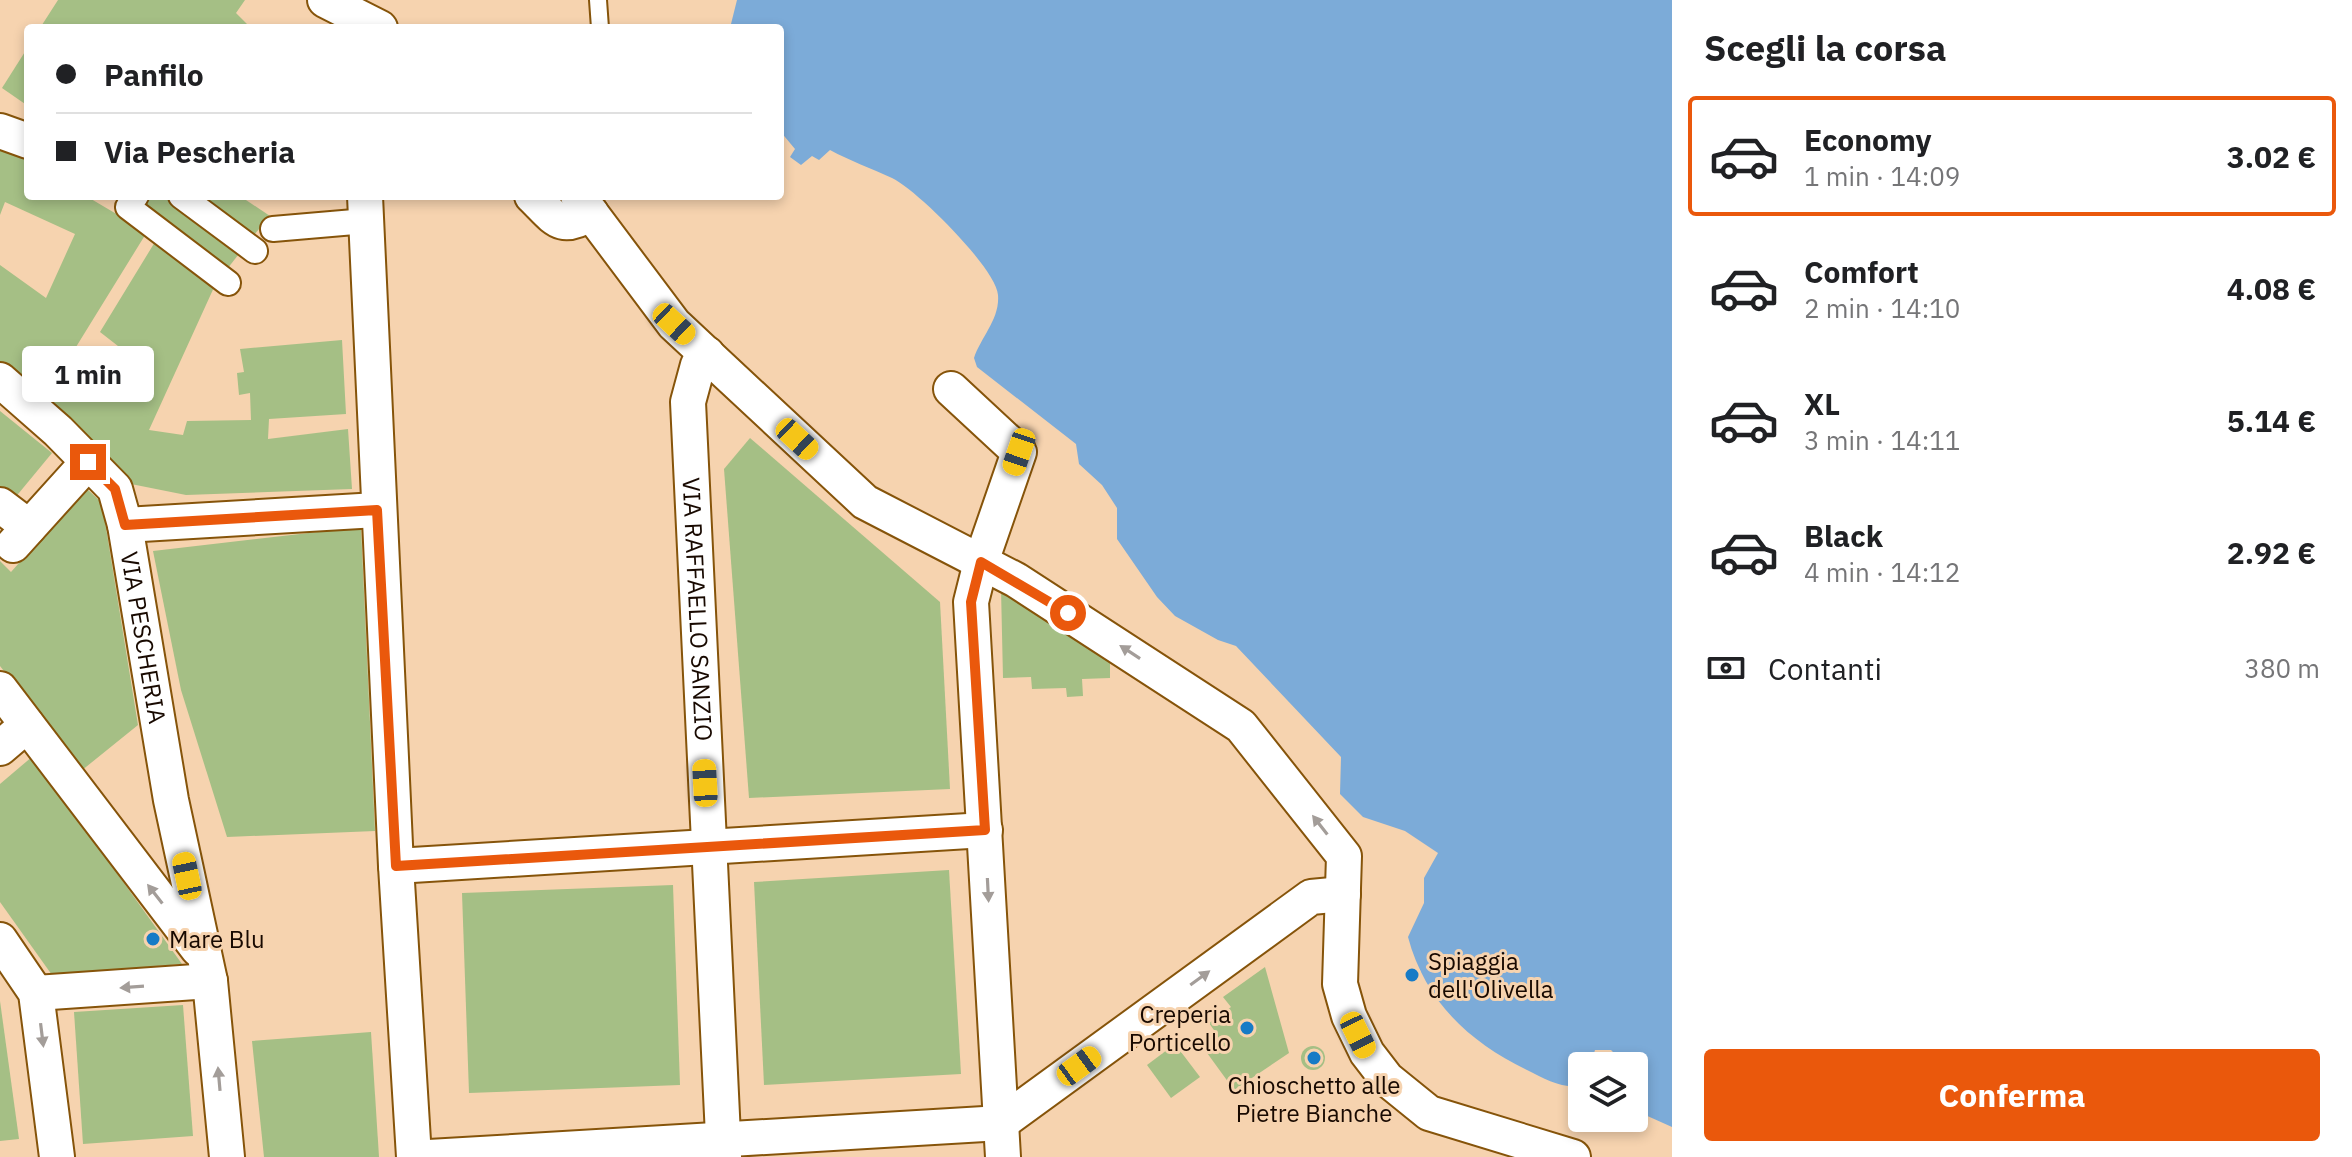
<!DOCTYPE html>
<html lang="it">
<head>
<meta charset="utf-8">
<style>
  :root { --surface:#fff; --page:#f6f6f6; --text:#202124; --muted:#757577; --line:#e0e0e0; --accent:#ea580c }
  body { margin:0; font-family:"IBM Plex Sans",sans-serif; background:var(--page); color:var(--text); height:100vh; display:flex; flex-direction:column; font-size:30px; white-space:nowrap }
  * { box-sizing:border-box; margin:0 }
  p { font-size:26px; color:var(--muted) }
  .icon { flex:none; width:44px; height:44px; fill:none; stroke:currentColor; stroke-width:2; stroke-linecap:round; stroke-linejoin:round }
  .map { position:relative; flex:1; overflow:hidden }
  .drawer { display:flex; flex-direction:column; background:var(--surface); width:680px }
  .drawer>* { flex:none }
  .banner { position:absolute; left:24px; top:24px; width:760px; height:176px; border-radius:8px; box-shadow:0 4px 12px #0003; display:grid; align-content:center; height:176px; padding:0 32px; background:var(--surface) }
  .tools { position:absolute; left:1568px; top:1052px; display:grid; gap:16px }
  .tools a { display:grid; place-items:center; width:80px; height:80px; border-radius:8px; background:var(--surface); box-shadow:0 4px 12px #0003; font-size:40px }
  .end { position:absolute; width:36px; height:36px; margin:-18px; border:10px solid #ea580c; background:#fff; box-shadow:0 0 0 4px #fff }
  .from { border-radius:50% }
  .bubble { position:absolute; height:56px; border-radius:8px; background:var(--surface); box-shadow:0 4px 12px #0003; font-size:26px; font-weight:700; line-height:56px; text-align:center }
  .car { position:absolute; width:24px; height:48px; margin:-24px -12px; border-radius:10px; box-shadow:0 0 6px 2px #0007; background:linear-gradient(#f5c518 24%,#345 0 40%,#f5c518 0 76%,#345 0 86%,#f5c518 0) }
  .banner b { display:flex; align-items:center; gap:28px; height:76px; font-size:30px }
  .banner b+b { border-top:2px solid var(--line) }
  .banner i { width:20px; height:20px; background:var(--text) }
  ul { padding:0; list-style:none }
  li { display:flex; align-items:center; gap:24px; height:120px; margin:0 16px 12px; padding:0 16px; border:4px solid transparent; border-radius:8px }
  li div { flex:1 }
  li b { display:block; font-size:30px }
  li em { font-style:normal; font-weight:700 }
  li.on { border-color:var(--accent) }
  li>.icon { width:72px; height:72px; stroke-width:1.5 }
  h2 { padding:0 32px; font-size:36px; line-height:96px }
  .pay { display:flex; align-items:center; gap:20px; height:88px; padding:0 32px; font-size:30px }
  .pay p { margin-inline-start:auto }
  .primary-button { display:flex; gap:16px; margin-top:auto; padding:16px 32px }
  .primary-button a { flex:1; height:92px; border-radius:8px; background:var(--accent); color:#fff; font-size:32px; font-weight:700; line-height:92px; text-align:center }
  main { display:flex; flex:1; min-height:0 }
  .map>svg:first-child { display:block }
  .water { fill:#7cabd8 }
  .building { fill:#a5bf85 }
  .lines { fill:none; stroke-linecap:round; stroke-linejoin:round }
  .service-casing { stroke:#86540a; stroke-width:20 }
  .pedestrian-casing { stroke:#86540a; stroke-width:28 }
  .minor-casing { stroke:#86540a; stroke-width:38 }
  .service { stroke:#fff; stroke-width:16 }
  .pedestrian { stroke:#fff; stroke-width:24 }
  .minor { stroke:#fff; stroke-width:34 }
  .oneway { fill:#a39d99 }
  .route { stroke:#ea580c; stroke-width:10 }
  .poi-dot { fill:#177bc6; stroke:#f6d3af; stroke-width:3 }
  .labels { text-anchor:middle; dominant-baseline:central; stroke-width:6; stroke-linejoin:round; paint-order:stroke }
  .street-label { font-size:24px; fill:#180900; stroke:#f6d3af }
  .poi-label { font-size:24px; fill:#180900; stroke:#f6d3af; text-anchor:start }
</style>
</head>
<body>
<main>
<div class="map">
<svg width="1672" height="1157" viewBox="0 0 1672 1157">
  <rect width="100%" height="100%" fill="#f6d3af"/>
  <!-- water -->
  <path class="water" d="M737 0H1672V1127L1634 1110V1066H1622L1621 1060 1611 1050H1595L1590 1066H1582L1580 1086C1560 1088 1545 1079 1527 1070 1469 1042 1425 1001 1408 937L1424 903V878L1438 853 1405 831 1363 817 1340 794 1341 757 1236 646 1218 640 1175 616 1157 597 1117 539V508L1102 485 1079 464 1076 444 977 367 974 358C981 337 1000 319 998 295 996 268 916 189 892 178 871 168 850 161 830 150L819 160 812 156 801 165 790 157 795 149 780 131V28H735L731 24Z"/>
  <!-- building -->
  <g class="building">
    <path d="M58 0H245L236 13 251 28H40Z"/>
    <path d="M28 47V106L2 88Z"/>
    <path d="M0 144 28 161V196H86L147 232 76 347 102 368 118 346 100 332 158 237 216 283 149 430 183 435 187 421 251 420 250 393 239 395 237 373 244 372 240 349 342 340 346 414 269 419 268 439 348 429 352 489 186 495 131 484 0 367V265L46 298 75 234 5 202 0 215Z"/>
    <path d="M150 196H170L242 250 224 273 140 210Z"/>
    <path d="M189 196H240L270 216 249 241Z"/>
    <path d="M0 411 52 453 14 499 0 488Z"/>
    <path d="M750 438 940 602 950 789 749 798 724 469Z"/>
    <path d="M86 488 102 503 138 725 81 771 0 666V561L11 572Z"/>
    <path d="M361 527 375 831 227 837 181 690 153 551Z"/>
    <path d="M1005 587 1110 662V678L1082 679 1083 696 1067 697 1066 688 1032 689 1031 677 1003 678 1001 589Z"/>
    <path d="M33 756 182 964 52 975 0 902V784Z"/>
    <path d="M949 870 961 1074 764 1085 754 882Z"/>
    <path d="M673 885 680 1085 469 1093 462 893Z"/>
    <path d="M1265 967 1289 1053 1234 1090 1202 1046 1216 1033 1209 1023 1231 1007 1223 997Z"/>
    <path d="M0 1001 19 1139 0 1141Z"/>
    <path d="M183 1005 193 1136 83 1144 74 1012Z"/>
    <path d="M371 1032 379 1157H264L252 1041Z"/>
    <path d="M1175 1044 1200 1077 1171 1098 1147 1065Z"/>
    <circle cx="1313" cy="1058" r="12"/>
  </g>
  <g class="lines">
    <defs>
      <path id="service" d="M598 0 600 28"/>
      <g id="pedestrian">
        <path d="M136 196 128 207 228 283"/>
        <path d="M181 196 255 251"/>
        <path d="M273 229 366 221"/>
      </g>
      <g id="minor">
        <path d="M325 0 380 28"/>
        <path d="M0 131 28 141"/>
        <path d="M365 196 396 866 414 1157"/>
        <path d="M532 196C555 218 560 233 591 213"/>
        <path d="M578 196 674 324 865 502 1016 580 1241 726 1344 856 1340 984 1349 1016 1367 1053 1387 1079 1429 1113 1573 1157"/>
        <path id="s1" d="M707 354 698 365 688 402 724 1157"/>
        <path id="s2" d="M0 380 58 431 115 489 125 525 171 800 210 981 227 1157"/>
        <path d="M951 389 1019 452 981 562 971 602 1003 1157"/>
        <path d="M0 505 29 527"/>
        <path d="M125 525 377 510"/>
        <path d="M13 545 88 462"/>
        <path d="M0 689 198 949"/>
        <path d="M0 748 27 725"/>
        <path d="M396 866 985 830"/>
        <path d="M0 940 36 993 57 1157"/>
        <path d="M36 993 210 981"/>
        <path d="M429 1157 1001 1123 1311 897 1343 894"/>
      </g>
    </defs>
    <!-- service casing -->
    <use href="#service" class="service-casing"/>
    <!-- pedestrian casing -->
    <use href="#pedestrian" class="pedestrian-casing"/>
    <!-- minor casing -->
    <use href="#minor" class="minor-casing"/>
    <!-- service -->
    <use href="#service" class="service"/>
    <!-- pedestrian -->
    <use href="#pedestrian" class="pedestrian"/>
    <!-- minor -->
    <use href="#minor" class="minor"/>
  </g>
  <!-- one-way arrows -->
  <defs><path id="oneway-solid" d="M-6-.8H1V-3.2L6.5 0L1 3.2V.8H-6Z" transform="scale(2)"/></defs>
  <g class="oneway">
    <use href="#oneway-solid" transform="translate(1130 652) rotate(-147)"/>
    <use href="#oneway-solid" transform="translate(1320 825) rotate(-128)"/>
    <use href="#oneway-solid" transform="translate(988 890) rotate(87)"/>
    <use href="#oneway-solid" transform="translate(155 894) rotate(-128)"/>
    <use href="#oneway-solid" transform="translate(1200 978) rotate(-36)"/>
    <use href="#oneway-solid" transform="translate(132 987) rotate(176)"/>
    <use href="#oneway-solid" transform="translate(42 1035) rotate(83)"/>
    <use href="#oneway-solid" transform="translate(219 1079) rotate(-95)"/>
  </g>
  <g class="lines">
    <!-- route -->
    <path class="route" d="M88 462 115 489 125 525 377 510 396 866 985 830 971 602 981 562 1068 613"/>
  </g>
  <!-- markers -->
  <g class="poi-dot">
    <circle cx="153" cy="939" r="8"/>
    <circle cx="1412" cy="975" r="8"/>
    <circle cx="1247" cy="1028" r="8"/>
    <circle cx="1314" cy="1058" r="8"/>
  </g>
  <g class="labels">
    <!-- street labels -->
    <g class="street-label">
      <text stroke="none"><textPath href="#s1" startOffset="260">VIA RAFFAELLO SANZIO</textPath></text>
      <text stroke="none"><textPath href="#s2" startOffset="310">VIA PESCHERIA</textPath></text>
    </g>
    <!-- poi labels -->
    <g class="poi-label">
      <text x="169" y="939">Mare Blu</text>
      <text x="1428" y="961">Spiaggia<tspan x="1428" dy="28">dell'Olivella</tspan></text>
      <text x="1231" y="1014" text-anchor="end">Creperia<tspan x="1231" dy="28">Porticello</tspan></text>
      <text x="1314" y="1085" text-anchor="middle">Chioschetto alle<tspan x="1314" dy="28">Pietre Bianche</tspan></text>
    </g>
  </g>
</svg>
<div class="tools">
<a><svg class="icon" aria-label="layers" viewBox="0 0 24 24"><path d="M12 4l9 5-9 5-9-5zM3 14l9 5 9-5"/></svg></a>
</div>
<i class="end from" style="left:1068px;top:613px"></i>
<i class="end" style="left:88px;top:462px"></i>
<div class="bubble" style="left:22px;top:346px;width:132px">1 min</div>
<i class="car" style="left:674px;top:324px;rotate:133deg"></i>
<i class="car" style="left:797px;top:439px;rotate:133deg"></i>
<i class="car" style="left:1019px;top:452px;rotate:199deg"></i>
<i class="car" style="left:705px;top:783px;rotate:357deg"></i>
<i class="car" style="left:187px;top:876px;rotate:348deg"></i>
<i class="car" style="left:1358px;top:1035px;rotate:154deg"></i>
<i class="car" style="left:1079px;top:1066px;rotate:54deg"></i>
<div class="banner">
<b><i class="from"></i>Panfilo</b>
<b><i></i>Via Pescheria</b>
</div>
</div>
<section class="drawer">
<h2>Scegli la corsa</h2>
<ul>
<li class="on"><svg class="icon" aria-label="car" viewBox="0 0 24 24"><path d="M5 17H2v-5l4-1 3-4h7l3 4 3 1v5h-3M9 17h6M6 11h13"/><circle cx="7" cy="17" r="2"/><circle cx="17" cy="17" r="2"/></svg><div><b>Economy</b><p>1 min · 14:09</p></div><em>3.02 €</em></li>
<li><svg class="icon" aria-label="car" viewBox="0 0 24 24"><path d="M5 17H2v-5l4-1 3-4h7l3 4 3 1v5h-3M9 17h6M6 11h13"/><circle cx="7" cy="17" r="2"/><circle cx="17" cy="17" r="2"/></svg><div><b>Comfort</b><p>2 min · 14:10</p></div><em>4.08 €</em></li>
<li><svg class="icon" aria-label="car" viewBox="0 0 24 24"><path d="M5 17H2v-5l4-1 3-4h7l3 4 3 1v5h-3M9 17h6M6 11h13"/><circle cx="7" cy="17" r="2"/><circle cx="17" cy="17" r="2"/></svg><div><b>XL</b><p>3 min · 14:11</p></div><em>5.14 €</em></li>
<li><svg class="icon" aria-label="car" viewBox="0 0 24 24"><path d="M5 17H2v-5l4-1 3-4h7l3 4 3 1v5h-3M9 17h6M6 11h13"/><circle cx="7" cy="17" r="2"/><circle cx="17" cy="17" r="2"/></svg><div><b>Black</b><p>4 min · 14:12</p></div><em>2.92 €</em></li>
</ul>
<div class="pay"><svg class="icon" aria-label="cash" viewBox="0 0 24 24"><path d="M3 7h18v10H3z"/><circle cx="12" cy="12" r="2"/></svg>Contanti<p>380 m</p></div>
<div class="primary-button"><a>Conferma</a></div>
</section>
</main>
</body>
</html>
